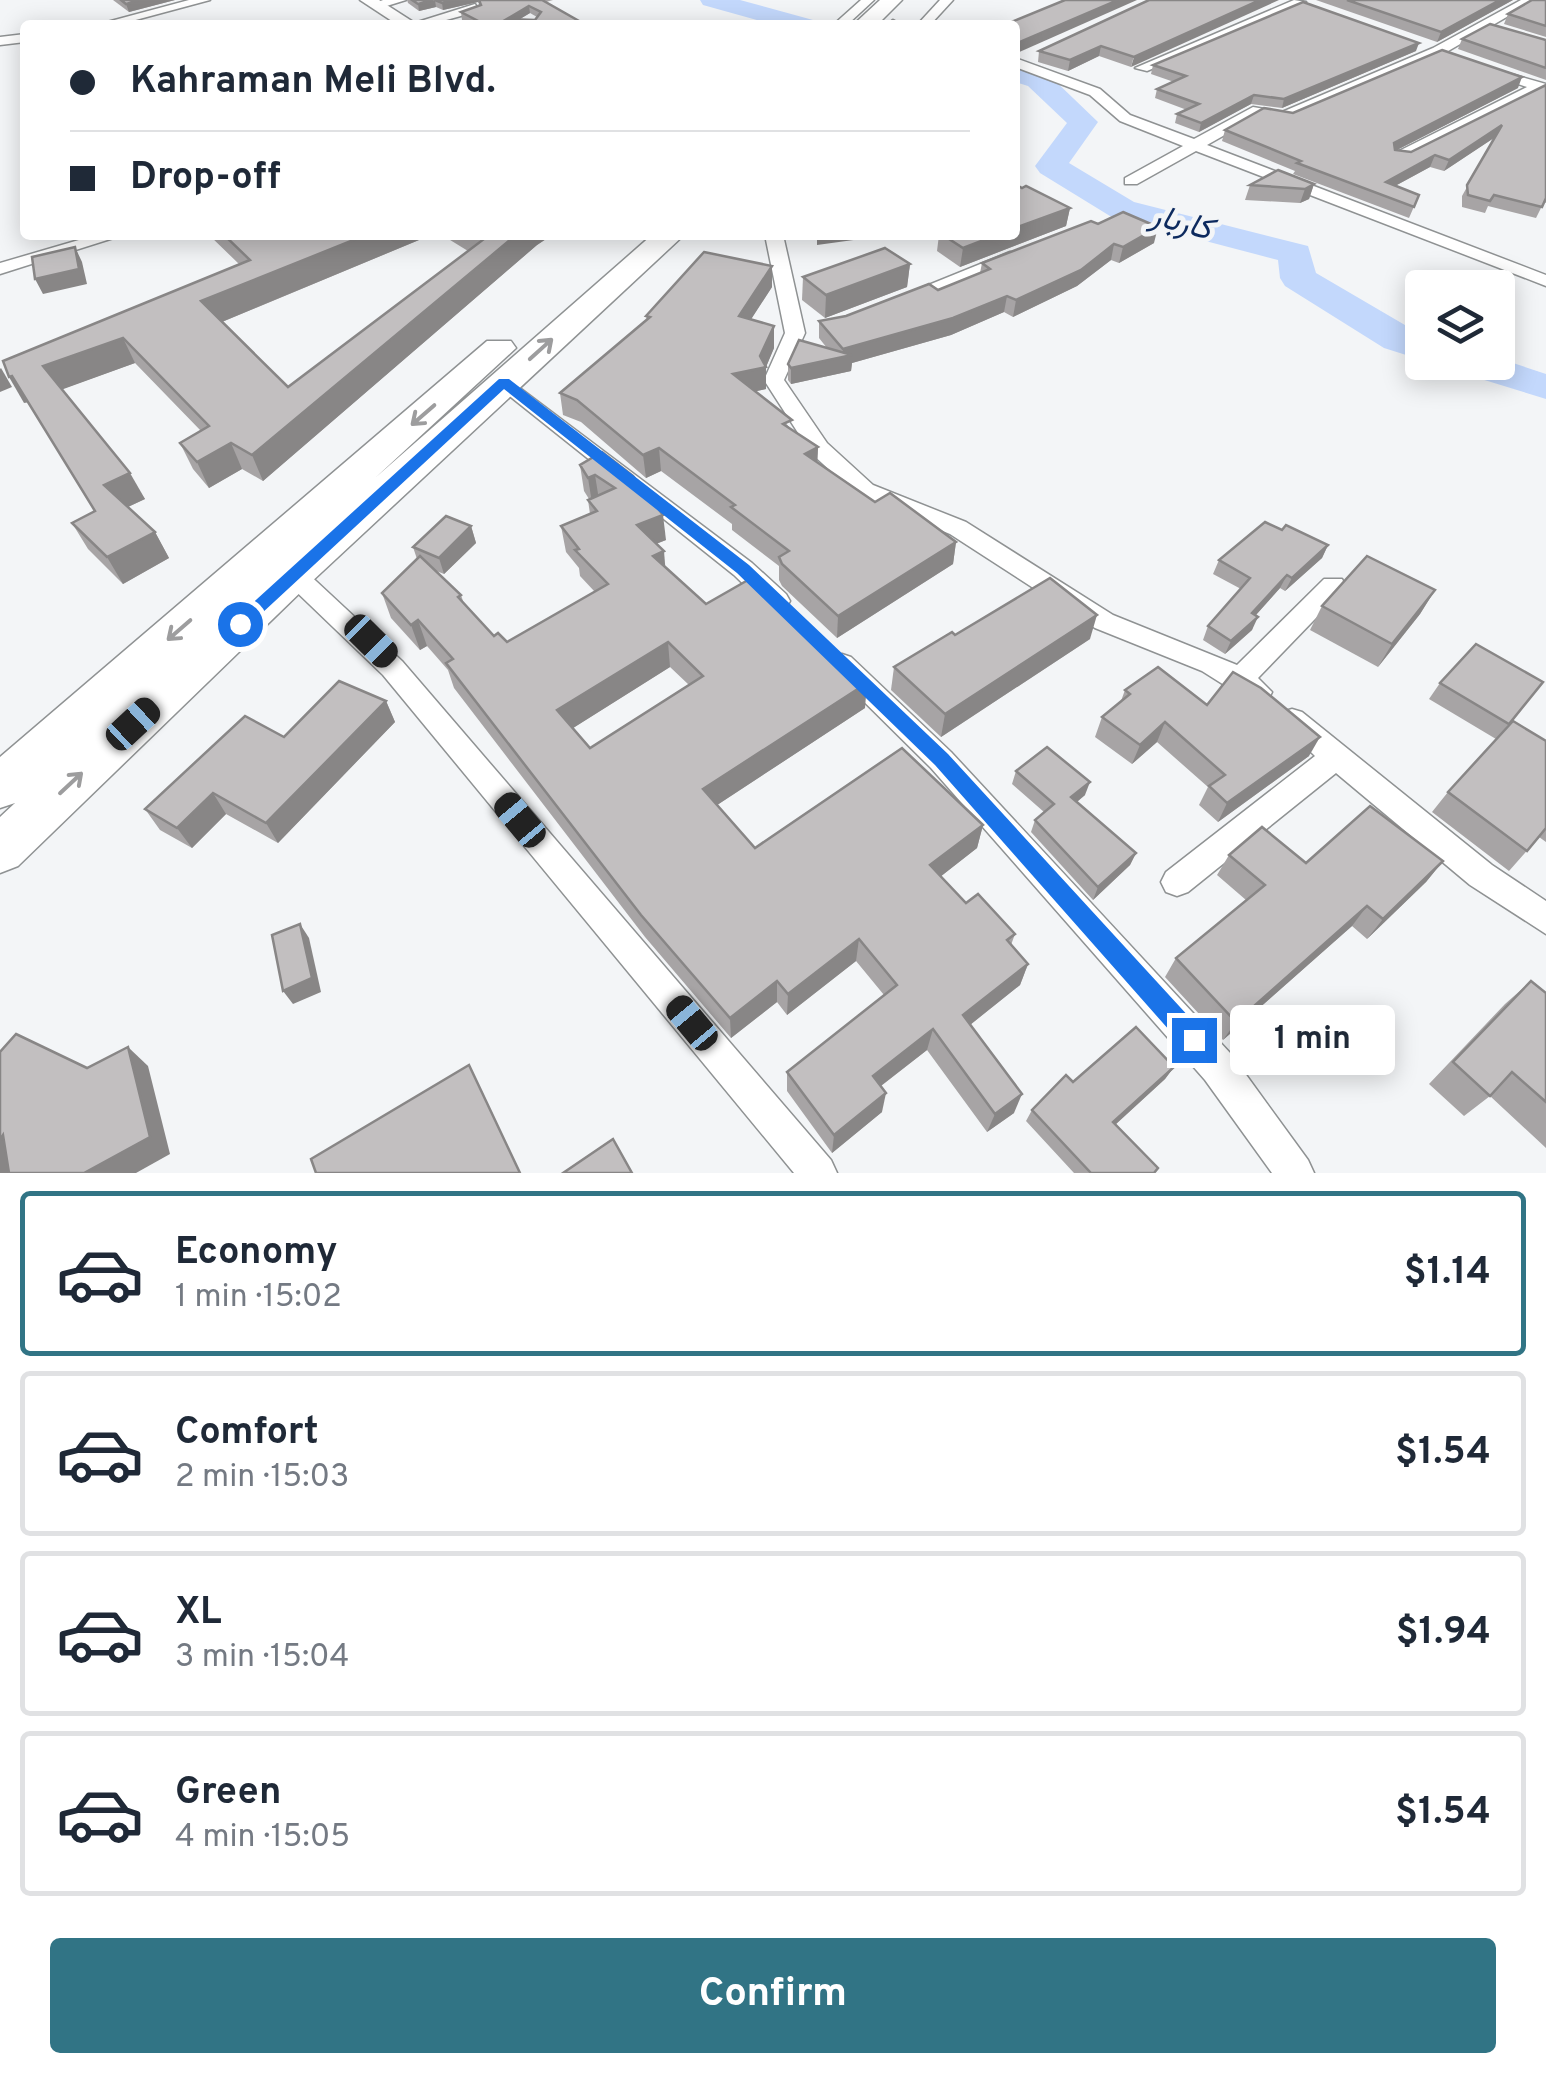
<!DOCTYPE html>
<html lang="en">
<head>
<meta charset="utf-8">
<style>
  :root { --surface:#fff; --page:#f2f2f3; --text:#1f2937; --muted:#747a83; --line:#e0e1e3; --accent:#317485 }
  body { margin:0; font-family:Overpass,Vazirmatn,sans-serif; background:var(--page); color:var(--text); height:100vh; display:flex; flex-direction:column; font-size:38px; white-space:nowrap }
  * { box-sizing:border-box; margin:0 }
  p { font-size:32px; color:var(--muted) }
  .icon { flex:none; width:55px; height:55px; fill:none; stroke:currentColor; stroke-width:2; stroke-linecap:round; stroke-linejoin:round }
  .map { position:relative; height:1173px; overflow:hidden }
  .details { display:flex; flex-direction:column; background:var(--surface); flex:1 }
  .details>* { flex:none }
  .guide { position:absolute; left:20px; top:20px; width:1000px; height:220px; border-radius:10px; box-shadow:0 5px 25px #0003; display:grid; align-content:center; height:220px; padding:0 50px; background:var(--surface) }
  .controls { position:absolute; left:1405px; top:270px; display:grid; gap:20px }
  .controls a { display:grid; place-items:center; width:110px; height:110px; border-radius:10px; background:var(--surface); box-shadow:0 5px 25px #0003; font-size:50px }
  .end { position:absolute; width:45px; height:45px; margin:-22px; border:12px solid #1a73e8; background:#fff; box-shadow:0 0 0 5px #fff }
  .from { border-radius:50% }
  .bubble { position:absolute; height:70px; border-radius:10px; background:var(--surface); box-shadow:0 5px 25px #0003; font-size:32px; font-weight:700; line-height:70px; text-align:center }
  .car { position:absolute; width:30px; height:60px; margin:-30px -15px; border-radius:12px; box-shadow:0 0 8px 2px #0007; background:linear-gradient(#222 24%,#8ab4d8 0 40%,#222 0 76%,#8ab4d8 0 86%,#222 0) }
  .guide b { display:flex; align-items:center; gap:35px; height:95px; font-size:38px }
  .guide b+b { border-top:2px solid var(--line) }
  .guide i { width:25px; height:25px; background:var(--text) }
  ul { padding:18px 0 0; list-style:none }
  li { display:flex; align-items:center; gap:30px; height:165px; margin:0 20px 15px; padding:0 30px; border:5px solid var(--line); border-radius:10px }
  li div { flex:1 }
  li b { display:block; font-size:38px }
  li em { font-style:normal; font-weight:700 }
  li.current { border-color:var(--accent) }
  li>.icon { width:90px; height:90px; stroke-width:1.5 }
  .primary-button { display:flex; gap:20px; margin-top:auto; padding:20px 50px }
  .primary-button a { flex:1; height:115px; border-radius:10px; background:var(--accent); color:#fff; font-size:40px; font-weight:700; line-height:115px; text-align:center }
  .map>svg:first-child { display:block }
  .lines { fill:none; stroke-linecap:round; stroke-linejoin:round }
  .river { fill:#c3d8fc; fill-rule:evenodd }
  .minor-casing { stroke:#8f9293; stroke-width:3 }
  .tertiary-casing { stroke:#8f9293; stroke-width:3 }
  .trunk-casing { stroke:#8f9293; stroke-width:3 }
  .minor { fill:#fff; fill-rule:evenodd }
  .tertiary { fill:#fff; fill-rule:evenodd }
  .trunk { fill:#fff; fill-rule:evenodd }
  .wall { fill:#a7a4a5; fill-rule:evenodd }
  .shaded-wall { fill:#888686 }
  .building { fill:#c2bfc0; stroke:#888686; stroke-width:2.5; fill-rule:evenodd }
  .oneway { stroke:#9d9d9e }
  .route { fill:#1a73e8 }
  .labels { text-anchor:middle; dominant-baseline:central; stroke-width:10; stroke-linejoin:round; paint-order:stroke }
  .far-water-label { font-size:32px; font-style:italic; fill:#0d2a5e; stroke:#f3f5f7 }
</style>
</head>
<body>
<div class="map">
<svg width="1546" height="1173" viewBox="0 0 1546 1173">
  <rect width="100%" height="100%" fill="#f3f5f7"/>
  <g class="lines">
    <!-- river -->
    <g class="river">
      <path d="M700 0H740L813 20 817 25H775L703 5Z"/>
      <path d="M1015 66 1048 74 1098 122 1069 163 1134 202 1308 246 1316 273 1422 335V360L1384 348 1285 286 1280 278 1278 260 1110 216 1040 173 1035 166 1067 123 1028 86 1015 82Z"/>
      <path d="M1498 358 1546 374V399L1455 371 1449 362H1498Z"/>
    </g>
    <defs>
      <g id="minor">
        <path d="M189 0H210L117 25H96Z"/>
        <path d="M383 0H406L377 9 371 5Z"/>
        <path d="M861 0H874L847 25H833Z"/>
        <path d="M940 0H953L930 25H917Z"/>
        <path d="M1294 0 1306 2 1147 71 1135 68Z"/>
        <path d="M1521 0H1536L1443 54 1288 120 1260 115 1207 145 1546 275V286L1196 151 1137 184H1125V178L1183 146 1120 121 1090 95 1015 67V58L1100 89 1130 115 1194 139 1253 107 1282 112 1433 48Z"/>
        <path d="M475 4 479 11 428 25H408Z"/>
        <path d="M893 20 902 25H887Z"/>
        <path d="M25 34V42L0 45V37Z"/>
        <path d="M1486 67 1546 84V93L1540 92 1405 160H1393V154L1527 87 1486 73Z"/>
        <path d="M96 235H123L0 274V263Z"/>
        <path d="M765 235H783L805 333 784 380 827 443 873 485 966 522 1113 615 1237 665 1324 579H1342L1345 585 1342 591 1258 678 1272 692 1268 700 1258 703 1248 700 1202 671 1095 628 950 534 857 495 811 453 764 380 785 333Z"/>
        <path d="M1010 252 1016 253V261L910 303 903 305 894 299Z"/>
        <path d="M504 376 752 563 786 594 790 601 786 608H768L734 575 497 386 494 382Z"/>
        <path d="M293 565 302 568 402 661 831 1160 837 1173H794L383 675 284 580 281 574Z"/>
        <path d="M842 654 851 657 951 752 1231 1054 1308 1160 1314 1173H1272L1205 1080 931 768 833 671 829 664 833 657Z"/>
        <path d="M1292 709 1302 712 1492 865 1546 901V934L1470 885 1336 773 1188 892 1177 896 1166 892 1161 882 1166 872 1315 756 1278 720 1282 712Z"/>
      </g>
      <path id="tertiary" d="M360 0H379L418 25H398Z"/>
      <g id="trunk">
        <path d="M880 0H902L877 25H853Z"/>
        <path d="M652 235H684L308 585 18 866 0 873V817L15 803 0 808V757L487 341H511L516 348 375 478Z"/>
      </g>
    </defs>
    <!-- minor casing -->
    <use href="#minor" class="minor-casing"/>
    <!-- tertiary casing -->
    <use href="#tertiary" class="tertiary-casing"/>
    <!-- trunk casing -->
    <use href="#trunk" class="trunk-casing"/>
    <!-- minor -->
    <use href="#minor" class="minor"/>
    <!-- tertiary -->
    <use href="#tertiary" class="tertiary"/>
    <!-- trunk -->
    <use href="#trunk" class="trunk"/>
  </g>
  <!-- wall -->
  <g class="wall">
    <path d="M113 0H175L129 12Z"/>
    <path d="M407 0H553L546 2 586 25H473L462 20 461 12 480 6 478 2 443 10 436 7 419 11 408 3ZM530 13 537 17 535 20 520 19Z"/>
    <path d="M1149 0 1131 67 1099 56 1068 71 1038 62 1039 51Z"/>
    <path d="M1316 0H1513L1437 42Z"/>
    <path d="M1546 0V37L1504 24 1508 14Z"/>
    <path d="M1462 39 1546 40V80L1458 49Z"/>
    <path d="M1416 51 1282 108 1251 104 1199 132 1175 123 1177 114 1187 110 1155 98 1157 89 1174 82 1151 74 1153 65Z"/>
    <path d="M1546 85V203L1544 202 1536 218 1488 206 1485 213 1462 207V196L1495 137 1444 171 1430 167 1395 186 1419 195 1409 218 1293 174 1295 171 1222 141 1225 130 1293 113 1518 88 1397 150 1411 152Z"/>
    <path d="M1314 184 1309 199 1300 203 1245 200 1250 185Z"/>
    <path d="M1070 208 1066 226 960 267 937 251 939 235H1015Z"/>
    <path d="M1098 224 1154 243 1119 263 1111 260 1077 286 1013 317 1004 312 951 335 852 363 851 371 791 384 788 380V364L827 348 819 338V321L846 316 938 290 980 273 982 263Z"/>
    <path d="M209 235H431L222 322 288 387 468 251 442 235H552L537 245 263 481 242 469 209 488 193 469 180 443 201 431 135 363 62 389 145 499 128 507 155 532 169 558 123 584 88 549 72 523 95 512 28 402 24 403 239 264Z"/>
    <path d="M910 264 907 287 825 318 802 300 803 277Z"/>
    <path d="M772 287 751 319 774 348 766 367V389L756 391 791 429 818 447 817 463 875 502 956 542 953 564 837 638 782 586 779 580V566L732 530V524L661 471 646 478 581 422 563 415 560 393 647 321 646 316Z"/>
    <path d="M602 452 666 540 656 544 665 567 706 604 865 708 717 805 755 848 983 825 977 848 941 876 966 903 1015 934 1011 945 1028 964 1020 985 970 1025 1014 1113 987 1132 927 1050 881 1086 882 1112 832 1153 787 1091V1072L884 995 856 961 787 1015 777 1002 731 1038 645 937 454 688 448 670 427 646 420 650 391 618 382 593 417 559 413 547 471 526 476 543 444 574 434 570 461 595 464 604 494 636 507 642 595 592 580 576 579 568 566 552 561 526 590 514 588 500 589 499 584 491 580 465ZM670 667 689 685 590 748 573 728Z"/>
    <path d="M1282 530 1328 545 1322 558 1285 591 1280 588 1256 615 1252 630 1225 654 1203 640 1208 626 1241 589 1213 574 1219 560Z"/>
    <path d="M1435 590 1420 614 1378 667 1310 630 1322 606Z"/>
    <path d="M1090 639 941 737 891 690 894 667Z"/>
    <path d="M1543 682 1501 734 1546 741V842L1539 837 1509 871 1432 812 1448 792 1496 739 1429 699 1440 683Z"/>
    <path d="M1125 690 1207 705 1309 756 1218 822 1199 805 1208 787 1157 742 1132 764 1095 737 1102 717 1121 701Z"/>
    <path d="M386 701 395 722 278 843 226 814 192 848 160 830 145 809 284 737Z"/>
    <path d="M1016 771 1085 795 1077 802 1136 853 1130 865 1093 900 1031 832 1035 820 1044 812 1012 784Z"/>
    <path d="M1229 855 1306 863 1443 861 1426 882 1367 939 1352 926 1223 1040 1165 977 1176 958 1246 900 1217 875Z"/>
    <path d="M1531 981 1546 993V1148L1490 1096 1464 1116 1429 1084 1505 1004Z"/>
    <path d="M1174 1067 1165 1079 1115 1125 1155 1173H1074L1026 1121 1032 1110 1073 1082Z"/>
  </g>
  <!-- shaded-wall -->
  <g class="shaded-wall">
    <path d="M140 0H175L129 12 126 4Z"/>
    <path d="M435 0 436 7 419 11 418 4Z"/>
    <path d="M455 0H478V2L443 10 442 3Z"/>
    <path d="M1118 0H1137L1015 54 1016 44Z"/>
    <path d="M1260 0H1279L1131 67 1134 57Z"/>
    <path d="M1500 0H1513L1437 42 1441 32Z"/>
    <path d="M529 6 530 13 510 25 507 19Z"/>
    <path d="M1419 43 1416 51 1282 108 1284 99Z"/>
    <path d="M1101 46 1099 56 1068 71 1070 60Z"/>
    <path d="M1522 77 1518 88 1389 154 1394 143Z"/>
    <path d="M1254 95 1251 104 1199 132 1201 123Z"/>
    <path d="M1502 125 1497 136 1444 171 1449 160Z"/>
    <path d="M1435 155 1430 167 1382 193 1386 182Z"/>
    <path d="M1314 184 1309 199 1300 203 1305 189Z"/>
    <path d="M1070 208 1066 226 960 267 963 248 997 235H1015V228Z"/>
    <path d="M1158 227 1154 243 1119 263 1123 247Z"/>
    <path d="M366 235H431L212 326 201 301Z"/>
    <path d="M516 235H552L537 245 263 481 252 455Z"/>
    <path d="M817 235H890L817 245Z"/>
    <path d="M1114 244 1111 260 1077 286 1013 317 1016 300Z"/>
    <path d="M75 247 82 262 87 284 43 294 35 279Z"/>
    <path d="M910 264 907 287 825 318 826 295Z"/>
    <path d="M772 266V287L739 338V316Z"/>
    <path d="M1007 296 1004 312 951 335 852 363 851 371 791 384V368L843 357V349Z"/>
    <path d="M774 326V348L766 367V389L734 396 733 374 760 356Z"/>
    <path d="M123 338 135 363 58 391 43 366Z"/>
    <path d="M1 368 12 387 0 392V369Z"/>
    <path d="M12 376 28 402 24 403 9 377Z"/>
    <path d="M231 443 242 469 209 488 197 462Z"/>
    <path d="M818 447 817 469 805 454Z"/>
    <path d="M659 448 661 471 646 478 643 455Z"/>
    <path d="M130 473 145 499 119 511 104 485Z"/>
    <path d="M595 475 599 500 592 503 588 478Z"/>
    <path d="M663 515 666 540 640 550 637 525Z"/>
    <path d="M471 526 476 543 444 574 439 558Z"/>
    <path d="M155 532 169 558 123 584 107 557Z"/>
    <path d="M956 542 953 564 837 638 838 616Z"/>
    <path d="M1328 545 1322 558 1285 591 1292 578Z"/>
    <path d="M664 551 666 576 653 556Z"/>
    <path d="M1287 575 1280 588 1246 626 1252 613Z"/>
    <path d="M1435 590 1420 614 1378 667 1392 644Z"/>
    <path d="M1097 615 1090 639 941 737 945 714Z"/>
    <path d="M1258 617 1252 630 1225 654 1231 641Z"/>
    <path d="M418 620 427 646 420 650 411 625Z"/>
    <path d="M668 642 670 667 562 735 557 710Z"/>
    <path d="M867 683 865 708 705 813 703 789Z"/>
    <path d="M386 701 395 722 278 843 266 823Z"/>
    <path d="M1165 722 1157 742 1132 764 1140 745Z"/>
    <path d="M1320 737 1309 756 1218 822 1227 803Z"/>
    <path d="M1090 782 1085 795 1067 810 1071 797Z"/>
    <path d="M213 793 226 814 192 848 177 828Z"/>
    <path d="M983 825 977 848 926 888 930 865Z"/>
    <path d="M1136 853 1130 865 1093 900 1098 887Z"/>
    <path d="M1443 861 1426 882 1367 939 1383 919Z"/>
    <path d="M1367 906 1352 926 1223 1040 1236 1022Z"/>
    <path d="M300 924 309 938 321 992 293 1004 283 991Z"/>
    <path d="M859 939 856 961 787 1015 788 994Z"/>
    <path d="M1028 964 1020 985 956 1036 963 1015Z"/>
    <path d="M777 981V1002L731 1038 730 1018Z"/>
    <path d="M933 1029 927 1050 869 1095 873 1076Z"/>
    <path d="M128 1047 148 1066 170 1154 136 1173H84Z"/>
    <path d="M1174 1067 1165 1079 1105 1134 1113 1122Z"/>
    <path d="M886 1093 882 1112 832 1153 834 1135Z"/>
    <path d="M1022 1094 1014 1113 987 1132 995 1114Z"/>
    <path d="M3 1135 12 1173H0V1140Z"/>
  </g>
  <!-- building -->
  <g class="building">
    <path d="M121 0H140L126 4Z"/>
    <path d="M412 0H433L418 4Z"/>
    <path d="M435 0H455L442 3Z"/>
    <path d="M479 0H542L586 25H486L461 12 481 5ZM529 6 541 12 535 20 507 19Z"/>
    <path d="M1065 0H1118L1015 44V25H1004Z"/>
    <path d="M1149 0H1260L1134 57 1101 46 1070 60 1039 51Z"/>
    <path d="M1347 0H1500L1441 32Z"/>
    <path d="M1532 0H1546V26L1508 14Z"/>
    <path d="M1303 2 1419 43 1284 99 1254 95 1201 123 1177 114 1199 104 1157 89 1186 76 1153 65Z"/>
    <path d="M1490 24 1546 40V68L1462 39Z"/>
    <path d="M1442 50 1522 77 1394 143 1395 150 1411 152 1546 85V198L1542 207 1494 195 1490 201 1468 195 1467 185 1502 125 1449 160 1435 155 1386 182 1419 195 1414 207 1297 163 1301 161 1225 130 1264 108 1293 113Z"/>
    <path d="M1278 170 1314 184 1305 189 1250 185Z"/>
    <path d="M1015 184 1022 188 1026 186 1070 208 1015 228Z"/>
    <path d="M1123 212 1158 227 1123 247 1114 244 1081 270 1016 300 1007 296 953 318 843 349 819 321 846 316 929 284 938 290 990 269 982 263 1091 221 1098 224Z"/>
    <path d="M224 235H366L201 301 288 387 484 239 477 235H516L252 455 231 443 197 462 180 443 209 426 123 338 43 366 130 473 104 485 155 532 107 557 72 523 95 511 12 376 9 377 3 361 250 260Z"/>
    <path d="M943 235H997L963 248Z"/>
    <path d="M75 247 79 269 35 279 32 257Z"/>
    <path d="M885 248 910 264 826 295 803 277Z"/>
    <path d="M704 252 772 266 739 316 774 326 760 356 766 367 733 374 792 420 783 424 818 447 805 454 875 502 890 493 956 542 838 616 782 564 779 557 789 551 731 507 735 505 659 448 643 455 577 400 560 393 650 317 646 316Z"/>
    <path d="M799 340 852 355 791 368 788 364Z"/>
    <path d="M602 452 633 476 663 515 637 525 664 551 653 556 706 604 755 576 867 683 703 789 755 848 902 748 983 825 930 865 966 903 978 894 1015 934 1007 940 1028 964 963 1015 1022 1094 995 1114 933 1029 873 1076 886 1093 834 1135 787 1072 897 985 859 939 788 994 777 981 730 1018 641 915 446 663 453 659 418 620 411 625 382 593 420 556 461 595 458 597 494 636 498 633 507 642 608 584 575 550 579 549 561 526 597 511 588 500 615 488 595 475 588 478 580 465ZM668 642 703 676 590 748 557 710Z"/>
    <path d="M446 516 471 526 439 558 413 547Z"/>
    <path d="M1265 522 1282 530 1286 525 1328 545 1292 578 1287 575 1252 613 1258 617 1231 641 1208 626 1250 578 1219 560Z"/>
    <path d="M1367 556 1435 590 1392 644 1322 606Z"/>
    <path d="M1050 578 1097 615 945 714 894 667 952 632 955 635Z"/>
    <path d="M1476 644 1543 682 1509 724 1440 683Z"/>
    <path d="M1158 667 1207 705 1233 672 1261 688 1320 737 1227 803 1209 786 1225 775 1165 722 1140 745 1102 717 1130 694 1125 690Z"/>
    <path d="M339 681 386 701 266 823 213 793 177 828 145 809 245 716 284 737Z"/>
    <path d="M1513 721 1546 741V828L1527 851 1448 792Z"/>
    <path d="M1047 747 1090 782 1071 797 1136 853 1098 887 1035 820 1054 804 1016 771Z"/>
    <path d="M1370 806 1443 861 1383 919 1367 906 1236 1022 1176 958 1265 885 1229 855 1262 827 1306 863Z"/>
    <path d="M300 924 312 978 283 991 272 935Z"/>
    <path d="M1531 981 1546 993V1102L1512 1072 1490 1096 1453 1062Z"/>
    <path d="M1136 1027 1174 1067 1113 1122 1158 1168 1154 1173H1091L1032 1110 1066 1075 1073 1082Z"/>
    <path d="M16 1034 87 1068 128 1047 150 1137 84 1173H9L3 1135 0 1140V1052Z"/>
    <path d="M469 1065 520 1173H316L311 1159Z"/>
    <path d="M613 1139 632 1173H563Z"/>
  </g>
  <!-- one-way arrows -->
  <defs><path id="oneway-shaft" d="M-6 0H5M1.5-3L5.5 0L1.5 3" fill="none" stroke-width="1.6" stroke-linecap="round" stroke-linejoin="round" transform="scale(2.5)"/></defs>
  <g class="oneway">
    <use href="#oneway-shaft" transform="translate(541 349) rotate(-42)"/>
    <use href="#oneway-shaft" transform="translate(423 415) rotate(139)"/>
    <use href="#oneway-shaft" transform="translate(179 630) rotate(139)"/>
    <use href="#oneway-shaft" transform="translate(71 783) rotate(-43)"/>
  </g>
  <!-- route -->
  <path class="route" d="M499 379H509L749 565 948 754 1202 1031 1205 1040 1202 1048 1194 1051 1185 1048 935 765 737 573 504 389 246 628H234V620Z"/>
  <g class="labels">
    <!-- far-water labels -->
    <g class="far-water-label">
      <text transform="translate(1181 224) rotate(15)">کاربار</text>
    </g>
  </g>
</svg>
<div class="controls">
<a><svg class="icon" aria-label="layers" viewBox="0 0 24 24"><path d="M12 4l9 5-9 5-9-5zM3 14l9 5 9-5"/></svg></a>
</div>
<i class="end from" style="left:240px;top:624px"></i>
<i class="end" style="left:1194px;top:1040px"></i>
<div class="bubble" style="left:1230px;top:1005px;width:165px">1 min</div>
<i class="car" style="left:371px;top:641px;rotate:135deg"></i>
<i class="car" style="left:133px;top:724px;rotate:47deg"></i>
<i class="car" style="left:520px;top:820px;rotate:320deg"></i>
<i class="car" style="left:692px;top:1023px;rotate:320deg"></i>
<div class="guide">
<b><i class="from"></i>Kahraman Meli Blvd.</b>
<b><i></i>Drop-off</b>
</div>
</div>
<section class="details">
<ul>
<li class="current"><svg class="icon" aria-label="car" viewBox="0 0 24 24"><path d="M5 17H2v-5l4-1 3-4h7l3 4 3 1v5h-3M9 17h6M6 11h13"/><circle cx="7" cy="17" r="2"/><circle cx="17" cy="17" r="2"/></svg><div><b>Economy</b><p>1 min · 15:02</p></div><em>$1.14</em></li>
<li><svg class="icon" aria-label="car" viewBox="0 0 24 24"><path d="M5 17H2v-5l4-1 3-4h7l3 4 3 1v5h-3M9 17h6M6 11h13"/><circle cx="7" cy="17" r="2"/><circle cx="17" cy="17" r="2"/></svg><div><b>Comfort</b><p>2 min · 15:03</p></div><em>$1.54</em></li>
<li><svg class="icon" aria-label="car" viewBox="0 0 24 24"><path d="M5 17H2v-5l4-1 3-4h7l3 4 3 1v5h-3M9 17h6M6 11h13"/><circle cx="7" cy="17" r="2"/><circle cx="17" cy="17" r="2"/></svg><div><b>XL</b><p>3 min · 15:04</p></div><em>$1.94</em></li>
<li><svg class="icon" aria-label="car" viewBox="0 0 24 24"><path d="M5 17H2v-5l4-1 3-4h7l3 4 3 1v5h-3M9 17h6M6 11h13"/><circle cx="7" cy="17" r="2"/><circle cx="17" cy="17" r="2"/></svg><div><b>Green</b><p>4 min · 15:05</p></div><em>$1.54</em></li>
</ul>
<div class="primary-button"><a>Confirm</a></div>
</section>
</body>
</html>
